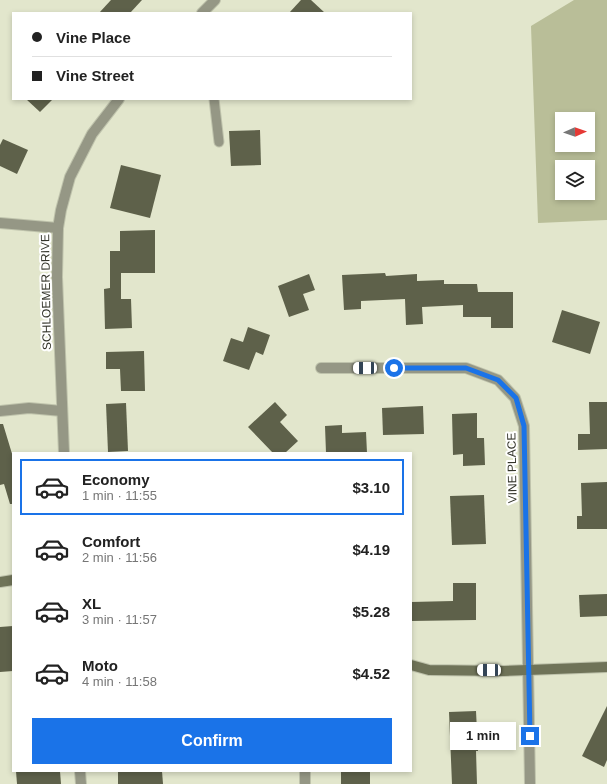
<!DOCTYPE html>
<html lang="en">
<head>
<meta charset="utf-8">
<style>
  :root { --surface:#fff; --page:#f2f2f2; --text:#222; --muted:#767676; --line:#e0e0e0; --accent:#1a73e8 }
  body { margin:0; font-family:Helvetica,sans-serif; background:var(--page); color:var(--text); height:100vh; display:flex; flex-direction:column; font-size:15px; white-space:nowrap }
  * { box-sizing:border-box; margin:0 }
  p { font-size:13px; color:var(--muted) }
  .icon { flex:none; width:22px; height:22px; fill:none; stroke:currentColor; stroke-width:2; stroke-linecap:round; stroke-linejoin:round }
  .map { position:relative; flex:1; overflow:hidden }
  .side { position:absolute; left:12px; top:452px; width:400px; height:320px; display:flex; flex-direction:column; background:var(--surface); border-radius:0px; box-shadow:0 2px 6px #0003 }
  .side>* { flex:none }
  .top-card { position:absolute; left:12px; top:12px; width:400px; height:88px; border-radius:0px; box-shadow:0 2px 6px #0003; display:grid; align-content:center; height:88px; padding:0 20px; background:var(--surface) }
  .needle { width:26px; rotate:88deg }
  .buttons { position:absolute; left:555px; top:112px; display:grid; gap:8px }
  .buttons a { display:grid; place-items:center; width:40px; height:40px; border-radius:0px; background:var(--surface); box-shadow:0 2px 6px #0003; font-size:20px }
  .end { position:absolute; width:18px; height:18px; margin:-9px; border:5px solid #1a73e8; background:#fff; box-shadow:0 0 0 2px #fff }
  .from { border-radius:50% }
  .bubble { position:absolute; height:28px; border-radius:0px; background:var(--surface); box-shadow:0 2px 6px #0003; font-size:13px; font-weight:800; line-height:28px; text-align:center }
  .car { position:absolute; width:12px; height:24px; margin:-12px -6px; border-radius:5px; box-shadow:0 0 3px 1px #0007; background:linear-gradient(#fff 24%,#345 0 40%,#fff 0 76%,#345 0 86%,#fff 0) }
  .top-card b { display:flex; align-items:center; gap:14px; height:38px; font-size:15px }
  .top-card b+b { border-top:1px solid var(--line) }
  .top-card i { width:10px; height:10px; background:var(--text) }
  ul { padding:7px 0 0; list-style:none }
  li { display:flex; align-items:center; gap:12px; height:56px; margin:0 8px 6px; padding:0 12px; border:2px solid transparent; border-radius:0px }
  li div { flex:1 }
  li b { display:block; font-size:15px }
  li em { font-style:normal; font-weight:800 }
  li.active { border-color:var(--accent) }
  li>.icon { width:36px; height:36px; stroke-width:1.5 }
  .cta { display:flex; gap:8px; margin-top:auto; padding:8px 20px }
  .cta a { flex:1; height:46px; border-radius:0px; background:var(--accent); color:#fff; font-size:16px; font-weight:800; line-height:46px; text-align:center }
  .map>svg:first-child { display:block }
  .green { fill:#b9be98; fill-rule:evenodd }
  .building { fill:#5e614a }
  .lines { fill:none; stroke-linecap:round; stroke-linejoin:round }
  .lane-casing { stroke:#bfc3ac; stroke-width:11 }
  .street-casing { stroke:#bfc3ac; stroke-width:12 }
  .secondary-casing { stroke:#bfc3ac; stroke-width:12 }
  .lane { stroke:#959785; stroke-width:9 }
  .street { stroke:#959785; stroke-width:10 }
  .secondary { stroke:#6f7358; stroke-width:10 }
  .route { stroke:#1a73e8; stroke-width:5 }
  .labels { text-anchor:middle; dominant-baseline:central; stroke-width:4; stroke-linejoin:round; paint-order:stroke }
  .street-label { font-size:12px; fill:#34352b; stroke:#fff }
</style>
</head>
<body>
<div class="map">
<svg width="607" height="784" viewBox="0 0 607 784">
  <rect width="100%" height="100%" fill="#e2e6cc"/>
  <!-- green -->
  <path class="green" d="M574 0H607V220L538 223 531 26ZM562 119H588V145H562ZM562 167H588V193H562Z"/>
  <!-- building -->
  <g class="building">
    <path d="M111 0H142L130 13H99Z"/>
    <path d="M301 0H311L325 13H289Z"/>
    <path d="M26 99H53L40 112Z"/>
    <path d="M260 130 261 165 231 166 229 131Z"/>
    <path d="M3 139 28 150 17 174 0 166V145Z"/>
    <path d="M121 165 161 175 150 218 110 208Z"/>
    <path d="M155 230V273H121V299H131L132 328 105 329 104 289 110 288V251H120V231Z"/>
    <path d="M385 273 386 276 417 274V281L444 280V284H477L478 292H513V328H491V317H463V305L422 307 423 324 406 325 405 299 361 301V309L344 310 342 275Z"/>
    <path d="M309 274 315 290 303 294 309 310 289 317 278 286Z"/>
    <path d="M562 310 600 322 590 354 552 342Z"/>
    <path d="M248 327 270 335 263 355 256 352 249 370 223 361 231 338 243 342Z"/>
    <path d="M144 351 145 391H121L120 369H106V352Z"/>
    <path d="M275 402 287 415 280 422 298 441 285 453H273L248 427Z"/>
    <path d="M589 402H607V449L578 450V434H590Z"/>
    <path d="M126 403 128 451 108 452 106 404Z"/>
    <path d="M423 406 424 434 383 435 382 408Z"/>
    <path d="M477 413V438H484L485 465 463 466V454L453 455 452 414Z"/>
    <path d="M0 424H3L13 457V504H10L4 484 0 485Z"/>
    <path d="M342 425V433L366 432 367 453H326L325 426Z"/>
    <path d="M607 482V529H577V516H582L581 483Z"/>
    <path d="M484 495 486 544 452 545 450 496Z"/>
    <path d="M453 583H476V620L411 621V602L453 601Z"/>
    <path d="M607 594V616L580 617 579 595Z"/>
    <path d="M13 626V671L0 672V627Z"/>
    <path d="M607 706V760L604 767 582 756Z"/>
    <path d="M476 711 478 751H476L477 784H452L449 712Z"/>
    <path d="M16 771H60L61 784H17Z"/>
    <path d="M118 771H162L163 784H118Z"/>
    <rect x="341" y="771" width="29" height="13"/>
  </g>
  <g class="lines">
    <defs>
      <path id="lane" d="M214 99 219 142"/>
      <g id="street">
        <path d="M202 13 215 0"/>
        <path d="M0 223 58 228"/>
        <path d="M321 368H466L498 380 515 398 524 426 530 784"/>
        <path d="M0 411 29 408 62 411"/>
        <path d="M64 453 57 277 58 228 61 210 70 177 92 134 119 99"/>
        <path d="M80 771 81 784"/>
        <path d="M305 771V784"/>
      </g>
      <g id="secondary">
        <path d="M0 582 13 580"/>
        <path d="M411 665 429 670 504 671 607 667"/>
      </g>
    </defs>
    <!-- lane casing -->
    <use href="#lane" class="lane-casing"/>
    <!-- street casing -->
    <use href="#street" class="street-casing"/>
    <!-- secondary casing -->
    <use href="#secondary" class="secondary-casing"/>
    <!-- lane -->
    <use href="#lane" class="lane"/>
    <!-- street -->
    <use href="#street" class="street"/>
    <!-- secondary -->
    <use href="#secondary" class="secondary"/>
  </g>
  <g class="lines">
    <!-- route -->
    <path class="route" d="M394 368H466L498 380 516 398 524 426 530 736"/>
  </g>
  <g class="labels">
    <!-- street labels -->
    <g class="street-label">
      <text transform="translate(46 292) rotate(-91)">SCHLOEMER DRIVE</text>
      <text transform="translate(512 468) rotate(-91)">VINE PLACE</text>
    </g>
  </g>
</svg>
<div class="buttons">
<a><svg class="needle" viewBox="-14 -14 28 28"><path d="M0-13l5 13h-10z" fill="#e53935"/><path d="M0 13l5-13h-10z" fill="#767676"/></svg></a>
<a><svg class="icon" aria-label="layers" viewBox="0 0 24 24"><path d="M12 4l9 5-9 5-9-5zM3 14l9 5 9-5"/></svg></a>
</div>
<i class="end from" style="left:394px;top:368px"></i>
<i class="end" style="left:530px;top:736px"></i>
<div class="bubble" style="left:450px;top:722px;width:66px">1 min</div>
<i class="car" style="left:365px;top:368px;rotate:270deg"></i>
<i class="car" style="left:489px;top:670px;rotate:271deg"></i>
<div class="top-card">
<b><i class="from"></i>Vine Place</b>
<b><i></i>Vine Street</b>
</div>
<section class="side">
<ul>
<li class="active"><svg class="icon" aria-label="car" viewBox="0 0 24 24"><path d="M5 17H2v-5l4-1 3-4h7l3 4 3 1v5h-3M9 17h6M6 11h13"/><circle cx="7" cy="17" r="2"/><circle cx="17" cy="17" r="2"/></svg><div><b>Economy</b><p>1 min · 11:55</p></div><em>$3.10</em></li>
<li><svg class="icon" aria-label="car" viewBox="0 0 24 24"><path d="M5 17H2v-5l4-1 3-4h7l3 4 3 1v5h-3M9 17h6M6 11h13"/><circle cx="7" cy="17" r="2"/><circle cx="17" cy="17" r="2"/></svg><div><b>Comfort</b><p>2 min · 11:56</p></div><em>$4.19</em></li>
<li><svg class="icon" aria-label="car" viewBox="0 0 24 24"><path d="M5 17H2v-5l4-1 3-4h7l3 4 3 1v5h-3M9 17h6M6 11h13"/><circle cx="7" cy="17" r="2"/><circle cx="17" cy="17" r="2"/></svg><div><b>XL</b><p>3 min · 11:57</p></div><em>$5.28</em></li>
<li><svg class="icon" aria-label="car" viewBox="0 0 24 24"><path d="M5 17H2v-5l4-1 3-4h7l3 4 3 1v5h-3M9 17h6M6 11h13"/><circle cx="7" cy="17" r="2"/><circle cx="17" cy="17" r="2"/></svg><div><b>Moto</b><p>4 min · 11:58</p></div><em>$4.52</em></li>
</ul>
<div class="cta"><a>Confirm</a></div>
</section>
</div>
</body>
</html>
